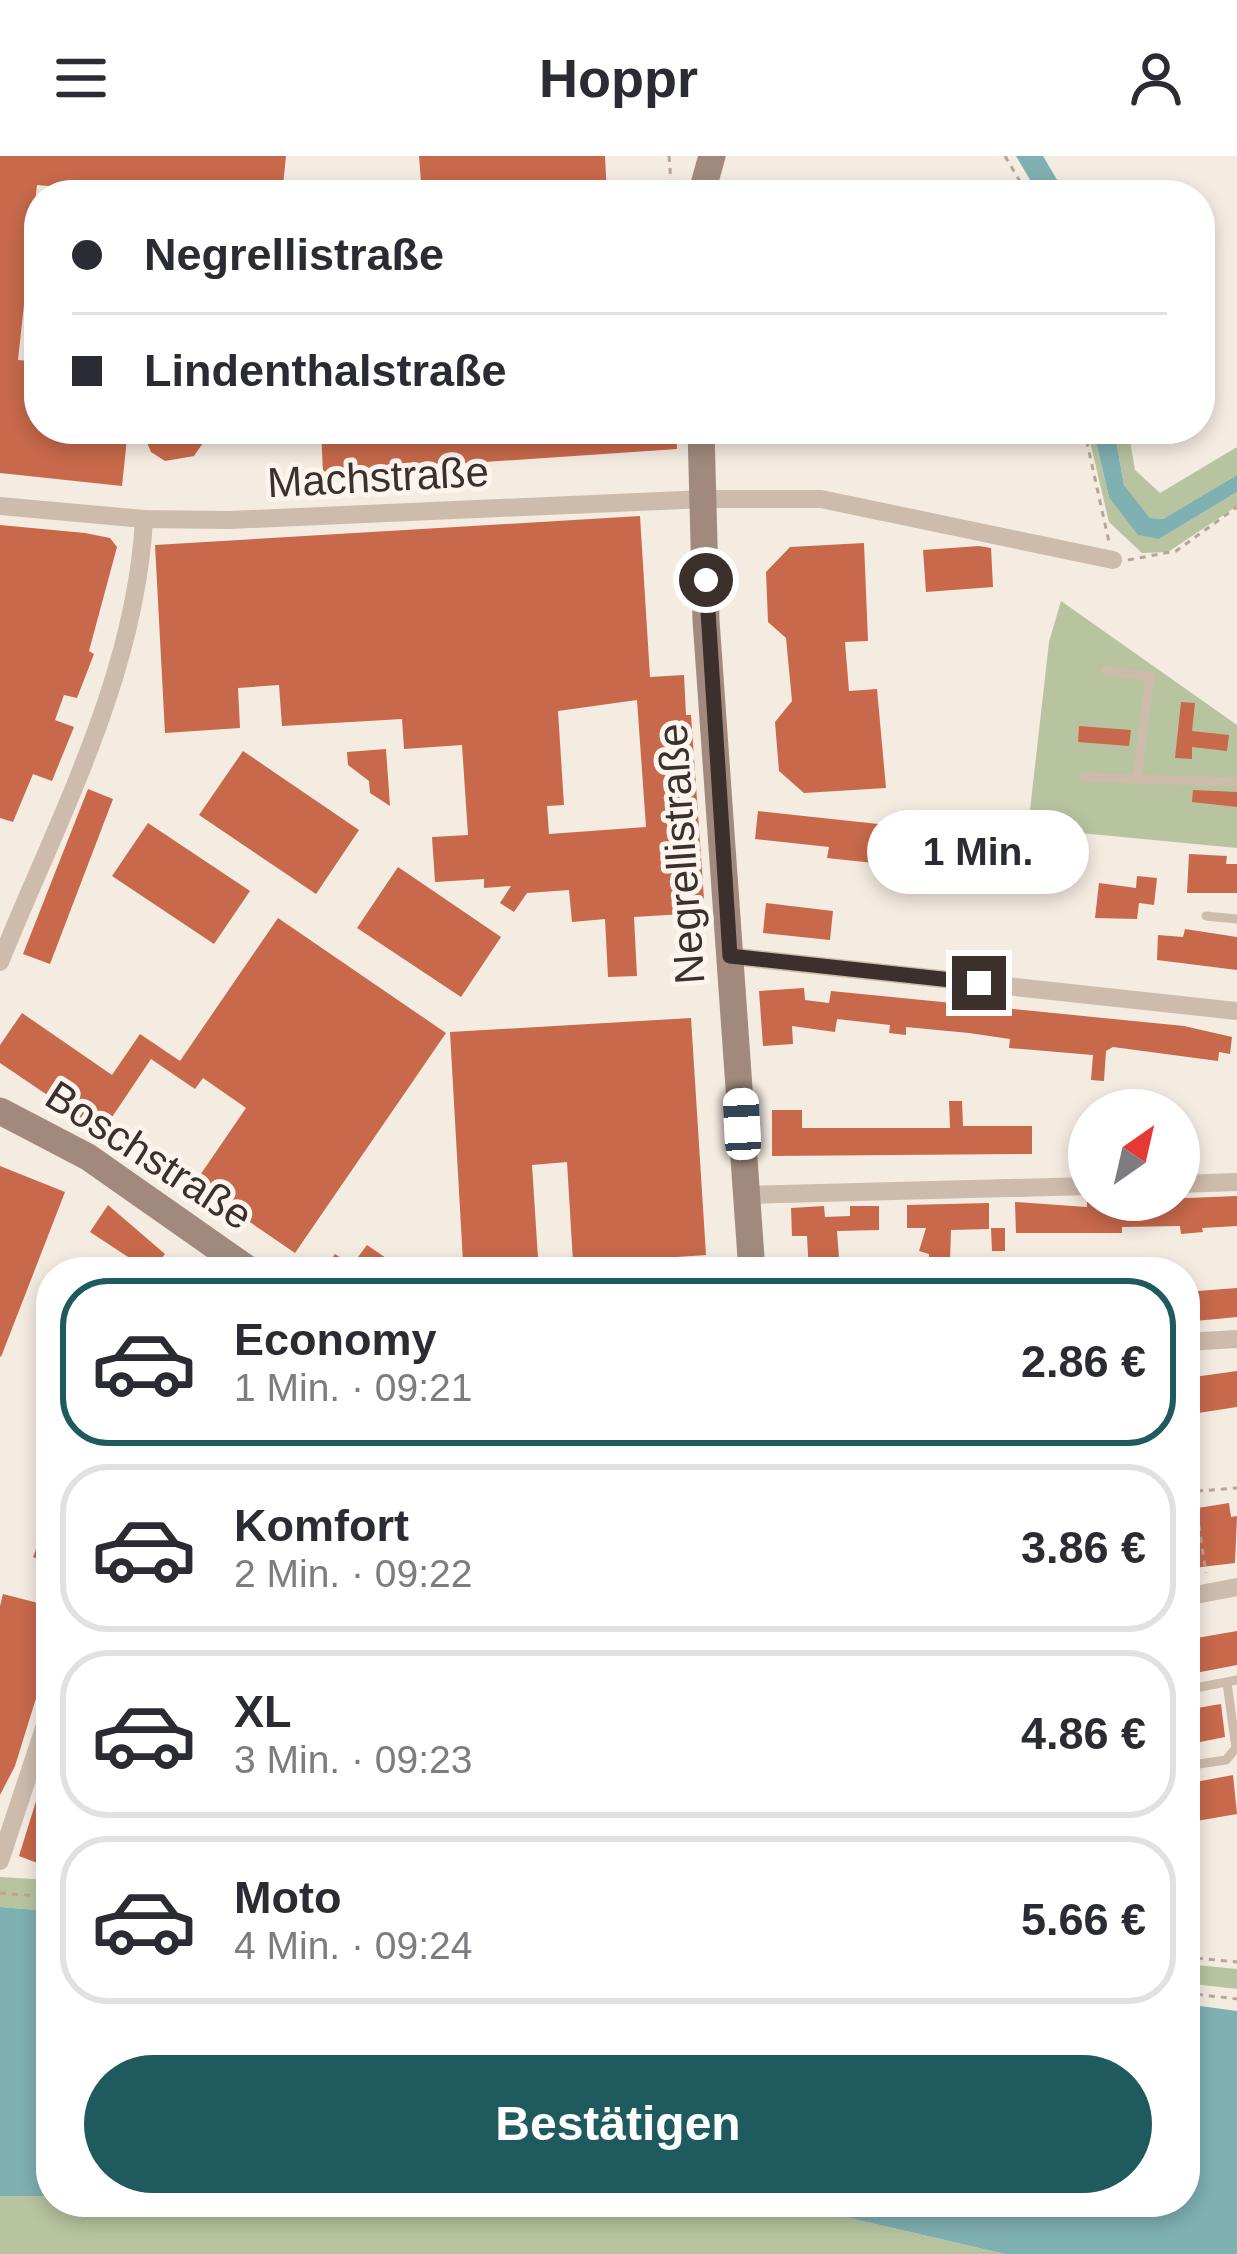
<!DOCTYPE html>
<html lang="de">
<head>
<meta charset="utf-8">
<style>
  :root { --surface:#fff; --page:#f7f7f7; --text:#2b2b33; --muted:#7c7c81; --line:#e1e1e2; --accent:#1f5a5e }
  body { margin:0; font-family:Arial,sans-serif; background:var(--page); color:var(--text); height:100vh; display:flex; flex-direction:column; font-size:45px; white-space:nowrap }
  * { box-sizing:border-box; margin:0 }
  p { font-size:39px; color:var(--muted) }
  .icon { flex:none; width:66px; height:66px; fill:none; stroke:currentColor; stroke-width:2; stroke-linecap:round; stroke-linejoin:round }
  .map { position:relative; flex:1; overflow:hidden }
  .side { position:absolute; left:36px; top:1101px; width:1164px; height:960px; display:flex; flex-direction:column; background:var(--surface); border-radius:48px; box-shadow:0 6px 18px #0003 }
  .side>* { flex:none }
  .hud { position:absolute; left:24px; top:24px; width:1191px; height:264px; border-radius:48px; box-shadow:0 6px 18px #0003; display:grid; align-content:center; height:264px; padding:0 48px; background:var(--surface) }
  .needle { width:78px; rotate:34deg }
  .buttons { position:absolute; left:1068px; top:933px; display:grid; gap:24px }
  .buttons a { display:grid; place-items:center; width:132px; height:132px; border-radius:50%; background:var(--surface); box-shadow:0 6px 18px #0003; font-size:60px }
  .end { position:absolute; width:54px; height:54px; margin:-27px; border:15px solid #3b302b; background:#fff; box-shadow:0 0 0 6px #fff }
  .from { border-radius:50% }
  .bubble { position:absolute; height:84px; border-radius:42px; background:var(--surface); box-shadow:0 6px 18px #0003; font-size:39px; font-weight:700; line-height:84px; text-align:center }
  .car { position:absolute; width:36px; height:72px; margin:-36px -18px; border-radius:15px; box-shadow:0 0 9px 3px #0007; background:linear-gradient(#fff 24%,#345 0 40%,#fff 0 76%,#345 0 86%,#fff 0) }
  .hud b { display:flex; align-items:center; gap:42px; height:114px; font-size:45px }
  .hud b+b { border-top:3px solid var(--line) }
  .hud i { width:30px; height:30px; background:var(--text) }
  ul { padding:21px 0 0; list-style:none }
  li { display:flex; align-items:center; gap:36px; height:168px; margin:0 24px 18px; padding:0 24px; border:6px solid var(--line); border-radius:48px }
  li div { flex:1 }
  li b { display:block; font-size:45px }
  li em { font-style:normal; font-weight:700 }
  li.on { border-color:var(--accent) }
  li>.icon { width:108px; height:108px; stroke-width:1.5 }
  .primary-button { display:flex; gap:24px; margin-top:auto; padding:24px 48px }
  .primary-button a { flex:1; height:138px; border-radius:72px; background:var(--accent); color:#fff; font-size:48px; font-weight:700; line-height:138px; text-align:center }
  header { display:flex; justify-content:space-between; align-items:center; height:156px; padding:0 48px; background:var(--surface); font-size:54px; font-weight:700 }
  .map>svg:first-child { display:block }
  .green { fill:#b8c4a0 }
  .water { fill:#7fb0b2 }
  .building { fill:#c8694b; fill-rule:evenodd }
  .lines { fill:none; stroke-linecap:round; stroke-linejoin:round }
  .path { stroke:#b9a596; stroke-width:3; stroke-dasharray:6 6; stroke-linecap:butt }
  .lane { stroke:#cdbbac; stroke-width:9 }
  .street { stroke:#cdbbac; stroke-width:18 }
  .secondary { stroke:#a18a7d; stroke-width:27 }
  .route { stroke:#3b302b; stroke-width:15 }
  .labels { text-anchor:middle; dominant-baseline:central; stroke-width:10; stroke-linejoin:round; paint-order:stroke }
  .street-label { font-size:42px; fill:#3b302b; stroke:#fbf5ee }
</style>
</head>
<body>
<header><svg class="icon" aria-label="menu" viewBox="0 0 24 24"><path d="M4 6h16M4 12h16M4 18h16"/></svg>Hoppr<svg class="icon" aria-label="person" viewBox="0 0 24 24"><circle cx="12" cy="8" r="4"/><path d="M4 21q1-7 8-7t8 7"/></svg></header>
<div class="map">
<svg width="1237" height="2098" viewBox="0 0 1237 2098">
  <rect width="100%" height="100%" fill="#f4ebe1"/>
  <!-- green -->
  <g class="green">
    <path d="M1087 273H1093L1109 341 1159 383 1237 336V350L1168 396 1142 397 1109 366Z"/>
    <path d="M1114 273H1128L1135 314 1160 337 1237 291V319L1163 363 1150 362 1124 329Z"/>
    <path d="M1061 445 1237 569V692L1028 672 1049 486Z"/>
    <path d="M0 1721 51 1724V1755L0 1751Z"/>
    <path d="M1185 1808 1237 1813V1833L1185 1827Z"/>
    <path d="M0 2040H51V2046H724L837 2059 1005 2098H0Z"/>
  </g>
  <!-- water -->
  <g class="water">
    <path d="M1016 0H1043L1066 39H1039Z"/>
    <path d="M1093 273H1114L1124 329 1150 362 1163 363 1237 319V336L1159 383 1138 379 1109 341Z"/>
    <path d="M0 1751 51 1755V2040H0Z"/>
    <path d="M1185 1848 1237 1855V2098H1005L837 2059 724 2046H1185Z"/>
  </g>
  <!-- building -->
  <g class="building">
    <path d="M0 0H286L282 39H71L72 32 37 29 18 204 39 206V273H128L122 330 0 317Z"/>
    <path d="M419 0H605L607 39H422Z"/>
    <path d="M141 273H205L203 287 194 300 165 305 151 296Z"/>
    <path d="M321 273H676L677 293 323 317Z"/>
    <path d="M640 360 650 521 684 519 686 559H691L704 743 700 757 634 761 637 820 608 821 605 763 572 766 569 734 527 737 514 756 500 747 511 730 484 732V723L435 726 432 681 468 679 462 589 404 593 402 563 282 570 279 529 238 532 240 572 165 577 155 389ZM637 544 646 671 549 678 547 650 564 649 558 555Z"/>
    <path d="M0 369 85 377 110 382 117 391 89 495 94 498 77 542 64 539 55 564 74 571 52 625 33 618 13 666 0 662Z"/>
    <path d="M864 387 868 485 845 486 849 535 877 533 886 632 804 637 779 615 775 566 792 545 786 482 768 466 766 416 790 391Z"/>
    <path d="M979 390 991 392 993 431 926 436 923 394Z"/>
    <path d="M1181 546 1195 547 1192 575 1229 579 1227 595 1192 591V603L1175 602Z"/>
    <path d="M1079 570 1131 574 1129 590 1078 586Z"/>
    <path d="M386 593 390 650 370 637 369 625 348 609 347 596Z"/>
    <path d="M243 595 359 674 316 738 199 659Z"/>
    <path d="M88 633 113 643 50 808 23 798Z"/>
    <path d="M1193 634 1237 636V651L1192 646Z"/>
    <path d="M758 655 934 674 930 713 827 702 829 691 755 683Z"/>
    <path d="M148 667 250 735 214 788 112 720Z"/>
    <path d="M1189 698 1227 700 1226 708H1237V737H1187Z"/>
    <path d="M398 711 501 781 461 841 357 772Z"/>
    <path d="M1137 720 1157 722 1154 749 1139 747 1137 763 1095 762 1099 727 1136 732Z"/>
    <path d="M766 747 833 755 830 784 763 777Z"/>
    <path d="M278 762 446 877 295 1097 194 1028 246 952 203 922 195 933 151 903 102 976 0 907V889L22 857 112 919 140 878 180 905Z"/>
    <path d="M1185 773 1237 781V814L1157 804 1158 779 1183 781Z"/>
    <path d="M804 832 805 844 829 847 831 835 1184 870 1232 881 1230 898 1219 896 1218 905 1113 891 1106 895 1104 925 1091 924 1093 899 1009 892 1010 883 969 877 906 871V879L889 877 890 869 837 863 835 876 792 870 793 888 763 890 759 835Z"/>
    <path d="M691 862 706 1099 676 1101 677 1114 652 1116 651 1102 573 1106 567 1006 532 1009 538 1102 463 1106 450 876Z"/>
    <path d="M949 945H962L963 970H1032V998L772 1000V954H802V972H950Z"/>
    <path d="M0 1010 65 1036 1 1201 0 1200Z"/>
    <path d="M1237 1040V1070L1202 1072 1203 1076 1181 1078 1180 1070 1122 1071V1077H1016L1015 1046 1087 1051V1046Z"/>
    <path d="M989 1047V1073L951 1074 950 1104H929V1098L919 1095 926 1072H907V1049Z"/>
    <path d="M108 1049 165 1098 151 1116 90 1076Z"/>
    <path d="M824 1050 825 1061 850 1060V1050H879V1074L837 1075 840 1116H809L807 1080H792L791 1052Z"/>
    <path d="M991 1072H1005V1095H992Z"/>
    <path d="M367 1089 389 1104 380 1116H322L335 1098 352 1109Z"/>
    <path d="M1237 1132V1161L1185 1166V1136Z"/>
    <path d="M1237 1215V1251L1185 1259V1238L1197 1237 1194 1221Z"/>
    <path d="M1229 1347 1231 1361 1237 1360 1235 1407 1185 1413V1354Z"/>
    <path d="M50 1358H51V1408L33 1401Z"/>
    <path d="M49 1415 51 1494 15 1610 0 1639V1450L3 1438 38 1447Z"/>
    <path d="M1237 1475V1509L1185 1519V1484Z"/>
    <path d="M1221 1548 1225 1581 1185 1589V1554Z"/>
    <path d="M1233 1619 1237 1658 1185 1667V1628Z"/>
    <path d="M41 1629 51 1633V1700L44 1698 40 1708 19 1700Z"/>
  </g>
  <g class="lines">
    <!-- path -->
    <g class="path">
      <path d="M669 0 672 39"/>
      <path d="M1005 0 1028 39"/>
      <path d="M1084 273 1109 386"/>
      <path d="M1128 404 1176 395 1237 351"/>
      <path d="M1185 1274 1206 1417"/>
      <path d="M1185 1336 1237 1332"/>
      <path d="M0 1737 51 1741"/>
      <path d="M1185 1801 1237 1806"/>
      <path d="M1185 1837 1237 1843"/>
    </g>
    <!-- lane -->
    <g class="lane">
      <path d="M1106 515 1150 520 1137 623 1237 626"/>
      <path d="M1084 621 1137 623"/>
      <path d="M1206 760 1237 763"/>
      <path d="M1185 1534 1237 1524"/>
      <path d="M1185 1610 1226 1604 1236 1592 1227 1527"/>
    </g>
    <!-- street -->
    <g class="street">
      <path d="M0 350 144 363 229 364 705 343H821L1113 404"/>
      <path d="M729 800 1237 855"/>
      <path d="M0 806C58 663 136 519 144 363"/>
      <path d="M1179 1028 1237 1026"/>
      <path d="M746 1039 1089 1030"/>
      <path d="M1185 1186 1237 1183"/>
      <path d="M1185 1441 1237 1431"/>
      <path d="M0 1705 51 1551"/>
    </g>
    <!-- secondary -->
    <g class="secondary">
      <path d="M701 39 712 0"/>
      <path d="M701 273 706 464 752 1116"/>
      <path d="M0 955 88 1001 252 1116"/>
    </g>
  </g>
  <g class="lines">
    <!-- route -->
    <path class="route" d="M706 424 730 800 979 827"/>
  </g>
  <g class="labels">
    <!-- street labels -->
    <g class="street-label">
      <text transform="translate(378 321) rotate(-3)">Machstraße</text>
      <text transform="translate(681 698) rotate(-94)">Negrellistraße</text>
      <text transform="translate(149 999) rotate(33)">Boschstraße</text>
    </g>
  </g>
</svg>
<div class="buttons">
<a><svg class="needle" viewBox="-14 -14 28 28"><path d="M0-13l5 13h-10z" fill="#e53935"/><path d="M0 13l5-13h-10z" fill="#7c7c81"/></svg></a>
</div>
<i class="end from" style="left:706px;top:424px"></i>
<i class="end" style="left:979px;top:827px"></i>
<div class="bubble" style="left:867px;top:654px;width:222px">1 Min.</div>
<i class="car" style="left:742px;top:968px;rotate:357deg"></i>
<div class="hud">
<b><i class="from"></i>Negrellistraße</b>
<b><i></i>Lindenthalstraße</b>
</div>
<section class="side">
<ul>
<li class="on"><svg class="icon" aria-label="car" viewBox="0 0 24 24"><path d="M5 17H2v-5l4-1 3-4h7l3 4 3 1v5h-3M9 17h6M6 11h13"/><circle cx="7" cy="17" r="2"/><circle cx="17" cy="17" r="2"/></svg><div><b>Economy</b><p>1 Min. · 09:21</p></div><em>2.86 €</em></li>
<li><svg class="icon" aria-label="car" viewBox="0 0 24 24"><path d="M5 17H2v-5l4-1 3-4h7l3 4 3 1v5h-3M9 17h6M6 11h13"/><circle cx="7" cy="17" r="2"/><circle cx="17" cy="17" r="2"/></svg><div><b>Komfort</b><p>2 Min. · 09:22</p></div><em>3.86 €</em></li>
<li><svg class="icon" aria-label="car" viewBox="0 0 24 24"><path d="M5 17H2v-5l4-1 3-4h7l3 4 3 1v5h-3M9 17h6M6 11h13"/><circle cx="7" cy="17" r="2"/><circle cx="17" cy="17" r="2"/></svg><div><b>XL</b><p>3 Min. · 09:23</p></div><em>4.86 €</em></li>
<li><svg class="icon" aria-label="car" viewBox="0 0 24 24"><path d="M5 17H2v-5l4-1 3-4h7l3 4 3 1v5h-3M9 17h6M6 11h13"/><circle cx="7" cy="17" r="2"/><circle cx="17" cy="17" r="2"/></svg><div><b>Moto</b><p>4 Min. · 09:24</p></div><em>5.66 €</em></li>
</ul>
<div class="primary-button"><a>Bestätigen</a></div>
</section>
</div>
</body>
</html>
